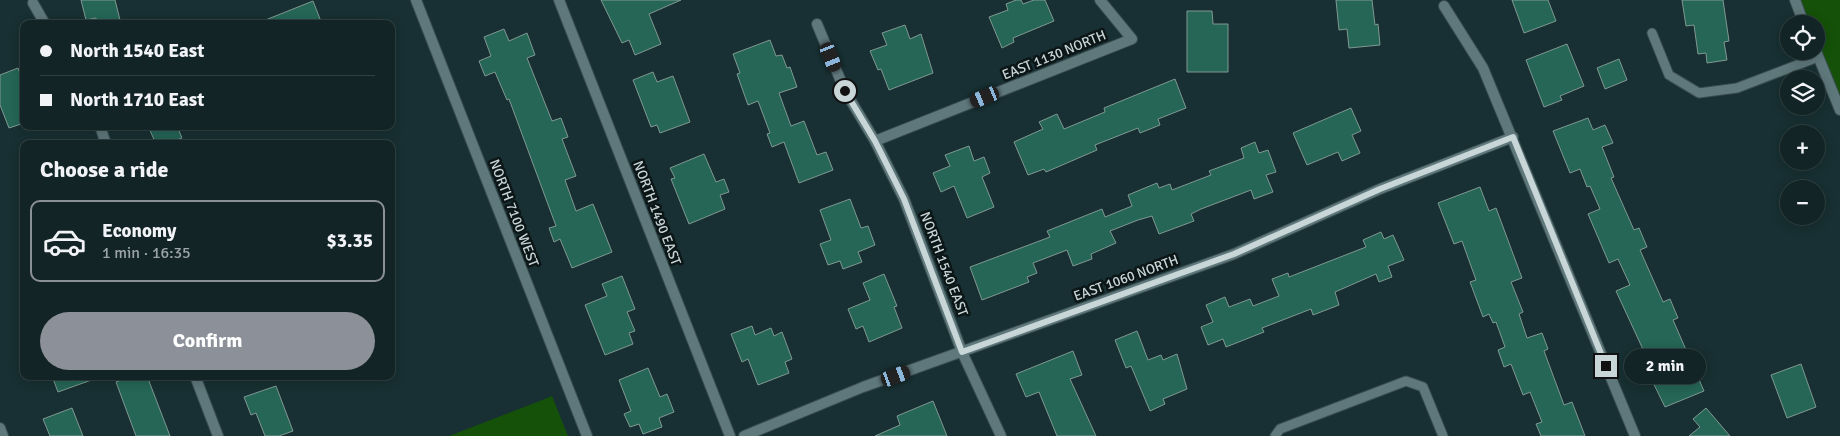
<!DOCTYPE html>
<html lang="en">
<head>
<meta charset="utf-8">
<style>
  :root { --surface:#122426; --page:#1b2c2e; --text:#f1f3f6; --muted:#9ca4a7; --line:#314143; --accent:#8c9099 }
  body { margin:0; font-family:Signika,sans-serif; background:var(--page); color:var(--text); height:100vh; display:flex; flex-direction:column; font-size:19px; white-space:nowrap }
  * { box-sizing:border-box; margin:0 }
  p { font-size:16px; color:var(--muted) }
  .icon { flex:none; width:28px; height:28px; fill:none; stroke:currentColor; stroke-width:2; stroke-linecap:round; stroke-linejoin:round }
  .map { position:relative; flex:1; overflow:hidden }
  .drawer { position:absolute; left:20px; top:140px; width:375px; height:240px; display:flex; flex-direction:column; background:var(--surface); border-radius:10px; box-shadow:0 2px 12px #0003,0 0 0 1px var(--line) }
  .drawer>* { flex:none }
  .banner { position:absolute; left:20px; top:20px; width:375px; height:110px; border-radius:10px; box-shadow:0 2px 12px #0003,0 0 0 1px var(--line); display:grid; align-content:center; height:110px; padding:0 20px; background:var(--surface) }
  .controls { position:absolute; left:1780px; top:15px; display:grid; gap:10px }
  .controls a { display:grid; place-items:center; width:45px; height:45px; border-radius:50%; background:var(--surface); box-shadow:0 2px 12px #0003,0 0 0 1px var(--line); font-size:25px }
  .end { position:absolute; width:22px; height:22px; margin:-11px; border:6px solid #c8d6d8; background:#111; box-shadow:0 0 0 2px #111 }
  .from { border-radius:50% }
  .bubble { position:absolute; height:35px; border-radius:18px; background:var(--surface); box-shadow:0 2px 12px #0003,0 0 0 1px var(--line); font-size:16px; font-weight:700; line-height:35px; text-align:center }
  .car { position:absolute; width:15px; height:30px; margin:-15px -8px; border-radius:6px; box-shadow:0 0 4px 1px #0007; background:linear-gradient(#222 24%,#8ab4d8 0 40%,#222 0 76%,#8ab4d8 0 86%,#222 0) }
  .banner b { display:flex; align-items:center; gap:18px; height:48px; font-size:19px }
  .banner b+b { border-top:1px solid var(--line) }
  .banner i { width:12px; height:12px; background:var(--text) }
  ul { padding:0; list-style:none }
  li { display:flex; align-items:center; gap:15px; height:82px; margin:0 10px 8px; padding:0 10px; border:2px solid var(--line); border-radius:10px }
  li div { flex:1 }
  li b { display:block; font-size:19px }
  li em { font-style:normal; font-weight:700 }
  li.current { border-color:var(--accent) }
  li>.icon { width:45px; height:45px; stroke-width:1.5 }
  h2 { padding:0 20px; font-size:22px; line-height:60px }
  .action { display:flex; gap:10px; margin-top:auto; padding:10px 20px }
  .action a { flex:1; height:58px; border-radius:30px; background:var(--accent); color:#fff; font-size:20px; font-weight:700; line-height:58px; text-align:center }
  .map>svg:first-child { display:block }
  .green { fill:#155109 }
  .building { fill:#256656; stroke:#809991 }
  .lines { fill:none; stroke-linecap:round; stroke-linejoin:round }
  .service-casing { stroke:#394d50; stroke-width:11 }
  .minor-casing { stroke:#394d50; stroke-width:12 }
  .tertiary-casing { stroke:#394d50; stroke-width:12 }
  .service { stroke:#5f787c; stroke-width:9 }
  .minor { stroke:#5f787c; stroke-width:10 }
  .tertiary { stroke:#5f787c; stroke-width:10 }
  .route { stroke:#c8d6d8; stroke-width:6 }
  .labels { text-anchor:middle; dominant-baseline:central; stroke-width:5; stroke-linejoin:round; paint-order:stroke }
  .street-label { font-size:14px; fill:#c8d6d8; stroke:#0c1617 }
</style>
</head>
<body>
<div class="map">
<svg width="1840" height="436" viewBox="0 0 1840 436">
  <rect width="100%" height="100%" fill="#183033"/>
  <!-- green -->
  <g class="green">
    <path d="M1800 0H1840V109L1816 45V24H1809Z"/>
    <path d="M552 396 568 436H449L545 399Z"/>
  </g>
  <!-- building -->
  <g class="building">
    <path d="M81 0H115L121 24H97L96 18 86 20Z"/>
    <path d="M601 0H681L649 14 661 44 635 55 629 40 622 43Z"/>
    <path d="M1016 0H1021L1023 4 1034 0H1045L1054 21 1013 38 1014 42 1002 48 989 17 1008 10 1006 4Z"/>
    <path d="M1336 0H1372L1375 25 1378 24 1380 45 1349 48 1347 29 1339 30Z"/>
    <path d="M1512 0H1548L1556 21 1524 33Z"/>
    <path d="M1682 0H1723L1729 41 1724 42 1727 60 1707 63 1706 53 1698 54 1694 25 1686 26Z"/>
    <path d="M313 1 322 24H258V23Z"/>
    <path d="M1187 11H1212L1213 24H1228V72H1187Z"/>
    <path d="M905 25 910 39 921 34 933 73 889 90 881 69 878 70 870 51 887 45 882 33Z"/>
    <path d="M504 29 509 41 527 33 535 55 527 58 552 121 561 118 568 137 562 139 576 176 565 180 576 211 593 204 612 252 572 268 560 239 554 242 549 228 556 226 509 99 507 100 495 72 485 76 479 61 491 56 484 37Z"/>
    <path d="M770 40 776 56 782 55 787 68 790 67 797 87 779 93 791 126 804 121 817 155 826 152 833 170 799 183 784 142 772 147 767 134 770 133 758 101 748 105 737 74 740 73 733 54Z"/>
    <path d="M1567 44 1584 86 1560 96 1562 100 1544 107 1526 60Z"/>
    <path d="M1619 59 1627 80 1605 89 1597 68Z"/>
    <path d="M18 68 24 84V123L9 128 0 105V75Z"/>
    <path d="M653 72 657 82 673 76 690 122 660 133 657 125 651 127 633 80Z"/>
    <path d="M1175 79 1186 108 1158 119 1160 125 1140 133 1138 128 1095 145 1097 150 1046 172 1044 169 1028 175 1014 142 1043 129 1039 122 1057 114 1064 129 1105 112 1104 108Z"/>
    <path d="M1351 108 1361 131 1352 135 1360 153 1342 161 1338 152 1307 165 1293 133Z"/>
    <path d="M1588 118 1593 130 1605 125 1613 143 1602 147 1614 177 1611 178 1634 230 1639 228 1647 247 1640 250 1663 302 1670 299 1678 318 1673 320 1704 391 1665 407 1642 360 1647 358 1616 291 1630 285 1618 259 1609 263 1588 214 1600 209 1590 186 1587 187 1580 169 1570 173 1553 131Z"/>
    <path d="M148 126H177L182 138 167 144H156Z"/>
    <path d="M1255 142 1259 153 1268 150 1276 172 1266 175 1273 192 1254 199 1251 190 1201 209 1191 214 1194 221 1159 234 1152 216 1138 220 1110 231 1116 243 1091 254 1092 259 1073 266 1067 250 1033 263 1037 273 1027 277 1029 282 982 300 970 267 1050 237 1047 231 1102 209 1105 217 1132 206 1128 195 1157 183 1159 188 1170 184 1172 190 1211 175 1209 171 1244 158 1241 148Z"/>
    <path d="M969 146 974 161 984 157 990 173 982 177 994 207 967 218 954 186 941 192 933 173 950 166 945 155Z"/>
    <path d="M704 154 716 182 724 179 729 192 720 195 725 209 689 224 671 179 675 178 670 168Z"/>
    <path d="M1480 187 1489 211 1496 208 1522 278 1511 282 1523 312 1519 314 1527 338 1542 333 1548 349 1544 351 1564 405 1572 402 1585 436H1541L1536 424 1542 422 1530 392 1523 395 1511 364 1504 367 1498 350 1505 347 1496 322 1493 323 1489 314 1483 317 1470 282 1476 280 1462 241 1454 244 1438 203Z"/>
    <path d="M850 199 861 228 868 226 875 245 858 252 862 262 843 269 840 261 828 265 820 244 831 240 820 210Z"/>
    <path d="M1381 232 1384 239 1393 235 1404 260 1388 266 1392 277 1379 282 1376 274 1335 292 1339 305 1313 315 1311 309 1262 328 1264 332 1226 347 1223 339 1208 345 1201 327 1213 322 1206 305 1225 297 1229 307 1250 299 1253 306 1279 296 1272 279 1288 273 1289 277 1366 247 1363 240Z"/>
    <path d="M884 274 897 306 894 307 902 328 869 342 863 326 856 329 848 309 870 300 863 283Z"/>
    <path d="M622 276 635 309 627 312 635 331 629 333 633 344 605 355 585 305 607 296 602 284Z"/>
    <path d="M752 326 755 335 771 328 774 336 782 332 792 359 785 362 789 373 758 385 748 359 742 362 731 334Z"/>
    <path d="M1137 331 1148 360 1161 355 1163 360 1177 354 1187 389 1163 399 1165 404 1150 411 1131 366 1126 368 1115 340Z"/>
    <path d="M1073 351 1082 375 1070 379 1096 436H1057L1039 392 1026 397 1016 374Z"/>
    <path d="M1801 364 1816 407 1787 418 1771 375Z"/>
    <path d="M648 368 660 397 667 394 674 412 659 418 662 427 643 434 639 424 630 427 624 414 631 411 619 380Z"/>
    <path d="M52 376H97V378L58 392Z"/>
    <path d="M132 376H147L170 436H136L116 382Z"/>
    <path d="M276 386 293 431 279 436H265L256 413 251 415 244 397Z"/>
    <path d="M933 401 947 436H875L900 425 897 416Z"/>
    <path d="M72 408 83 436H50L43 419Z"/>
    <path d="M1706 408 1730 436H1689L1700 427 1693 419Z"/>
  </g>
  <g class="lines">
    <defs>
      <g id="service">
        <path d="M1652 33 1669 75 1699 93 1737 88 1818 57"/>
        <path d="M1275 436 1280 429 1406 381 1423 387 1443 436"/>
      </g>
      <g id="minor">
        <path d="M416 0 587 436"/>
        <path d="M559 0 730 436"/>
        <path d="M33 3 45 24"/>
        <path d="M1444 6 1483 68 1635 436"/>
        <path d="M817 24 845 91 875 141 904 199 962 352 1001 436"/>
        <path d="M100 126 106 144"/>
        <path d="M875 141 1132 39 1100 0"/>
        <path d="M195 376 218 436"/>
        <path d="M0 428 3 436"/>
        <path d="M744 436 863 387 1234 254 1380 189 1513 137"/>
      </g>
      <g id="tertiary">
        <path d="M1795 0 1804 24"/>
        <path d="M1816 51 1840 110"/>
      </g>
    </defs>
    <!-- service casing -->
    <use href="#service" class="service-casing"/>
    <!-- minor casing -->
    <use href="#minor" class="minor-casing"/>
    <!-- tertiary casing -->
    <use href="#tertiary" class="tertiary-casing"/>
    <!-- service -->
    <use href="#service" class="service"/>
    <!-- minor -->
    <use href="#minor" class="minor"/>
    <!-- tertiary -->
    <use href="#tertiary" class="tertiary"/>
  </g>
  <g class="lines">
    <!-- route -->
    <path class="route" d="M845 91 875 141 904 199 962 352 1234 254 1380 189 1513 137 1606 366"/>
  </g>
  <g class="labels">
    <!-- street labels -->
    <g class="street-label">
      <text transform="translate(1054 55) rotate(-22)">EAST 1130 NORTH</text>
      <text transform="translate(514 213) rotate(69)">NORTH 7100 WEST</text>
      <text transform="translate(657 213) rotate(69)">NORTH 1490 EAST</text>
      <text transform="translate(944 264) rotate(69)">NORTH 1540 EAST</text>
      <text transform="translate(1126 278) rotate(-20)">EAST 1060 NORTH</text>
    </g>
  </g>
</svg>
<div class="controls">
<a><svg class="icon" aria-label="locate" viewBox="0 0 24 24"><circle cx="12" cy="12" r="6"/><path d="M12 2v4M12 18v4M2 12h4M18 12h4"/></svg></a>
<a><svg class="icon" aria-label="layers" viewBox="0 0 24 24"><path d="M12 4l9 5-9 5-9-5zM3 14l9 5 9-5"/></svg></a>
<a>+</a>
<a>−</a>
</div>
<i class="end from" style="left:845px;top:91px"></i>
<i class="end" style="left:1606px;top:366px"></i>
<div class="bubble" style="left:1624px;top:349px;width:82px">2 min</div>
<i class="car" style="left:831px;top:57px;rotate:158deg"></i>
<i class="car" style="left:985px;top:97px;rotate:248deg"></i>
<i class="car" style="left:896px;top:376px;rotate:70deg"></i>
<div class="banner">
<b><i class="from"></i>North 1540 East</b>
<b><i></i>North 1710 East</b>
</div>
<section class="drawer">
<h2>Choose a ride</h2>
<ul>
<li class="current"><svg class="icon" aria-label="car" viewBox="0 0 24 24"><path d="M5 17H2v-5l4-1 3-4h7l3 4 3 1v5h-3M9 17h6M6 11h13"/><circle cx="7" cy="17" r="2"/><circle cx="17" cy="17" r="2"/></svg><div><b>Economy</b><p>1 min · 16:35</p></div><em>$3.35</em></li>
</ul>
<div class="action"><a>Confirm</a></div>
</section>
</div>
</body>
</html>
